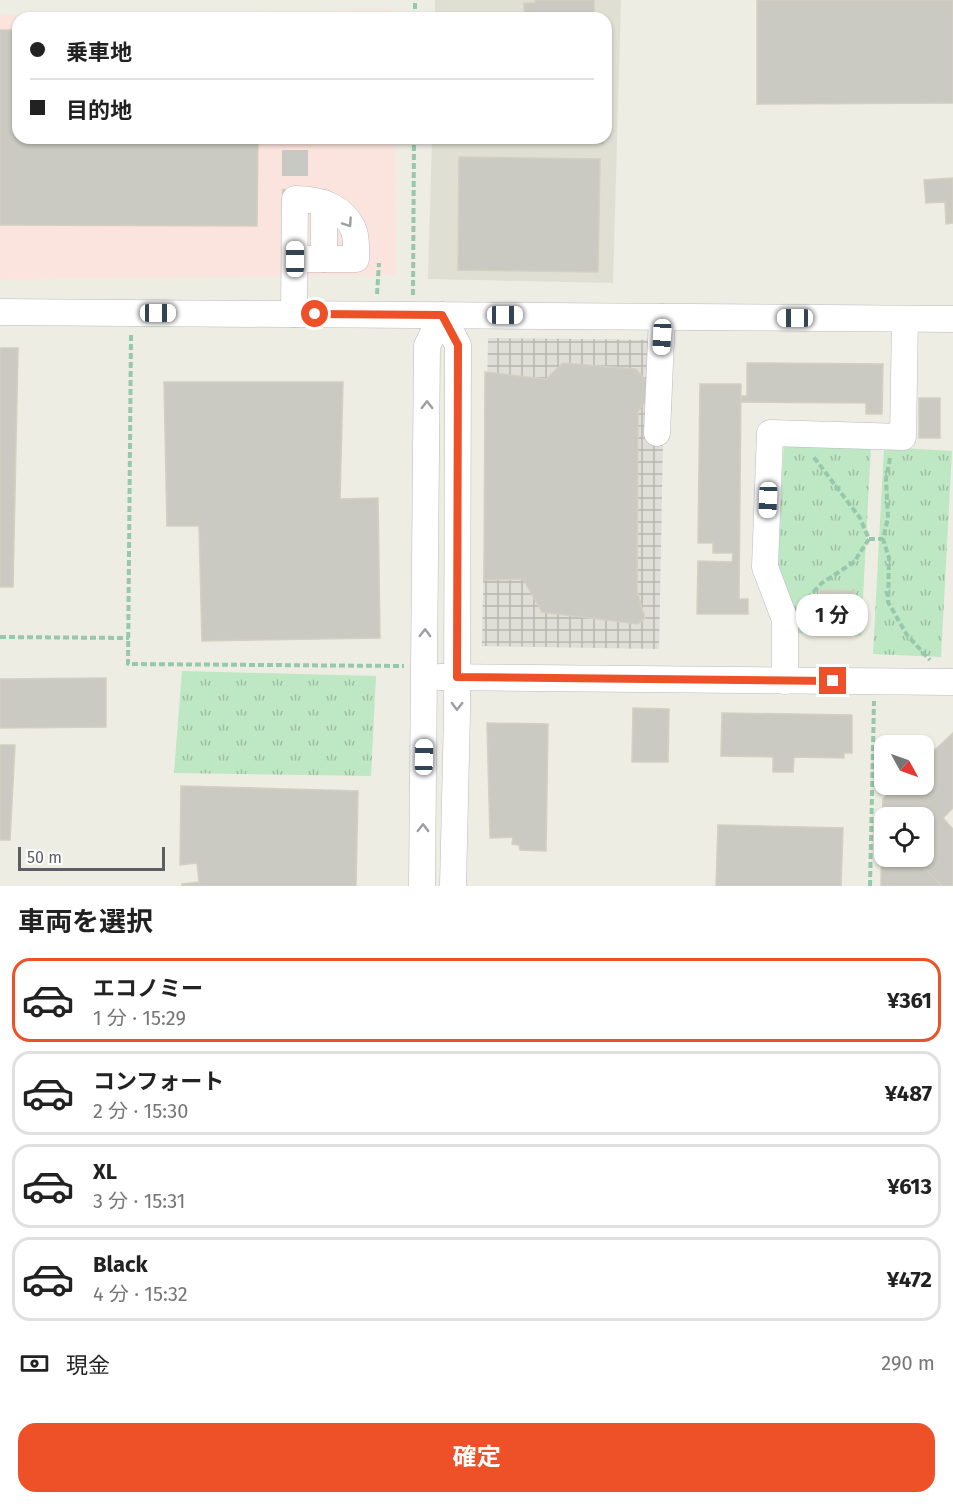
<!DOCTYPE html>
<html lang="ja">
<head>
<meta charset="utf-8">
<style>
  :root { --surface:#fff; --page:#f2f2f2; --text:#222; --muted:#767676; --line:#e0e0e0; --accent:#ee5028 }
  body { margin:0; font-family:"Fira Sans","Noto Sans JP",sans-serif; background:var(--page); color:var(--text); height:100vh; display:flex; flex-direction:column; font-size:22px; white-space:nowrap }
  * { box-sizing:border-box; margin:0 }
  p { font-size:20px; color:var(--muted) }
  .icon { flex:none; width:33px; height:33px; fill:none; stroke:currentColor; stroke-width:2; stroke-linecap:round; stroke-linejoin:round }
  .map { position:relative; height:886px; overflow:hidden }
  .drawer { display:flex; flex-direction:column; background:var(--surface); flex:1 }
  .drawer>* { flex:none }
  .guide { position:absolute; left:12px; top:12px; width:600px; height:132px; border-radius:18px; box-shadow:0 2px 4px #0004; display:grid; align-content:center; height:132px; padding:0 18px; background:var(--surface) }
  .needle { width:39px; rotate:130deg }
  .fabs { position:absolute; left:874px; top:735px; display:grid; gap:12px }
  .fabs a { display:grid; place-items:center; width:60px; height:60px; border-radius:12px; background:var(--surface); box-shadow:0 2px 4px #0004; font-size:30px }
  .scale { position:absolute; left:18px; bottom:15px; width:147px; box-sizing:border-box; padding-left:6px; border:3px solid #5b5e64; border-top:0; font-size:16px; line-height:21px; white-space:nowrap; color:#5b5e64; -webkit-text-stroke:4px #fff; paint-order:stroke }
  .end { position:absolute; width:27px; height:27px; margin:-14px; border:8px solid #ee5028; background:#fff; box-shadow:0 0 0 3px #fff }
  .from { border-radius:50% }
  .bubble { position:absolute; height:42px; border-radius:18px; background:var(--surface); box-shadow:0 2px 4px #0004; font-size:20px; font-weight:700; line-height:42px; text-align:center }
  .car { position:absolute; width:18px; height:36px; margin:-18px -9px; border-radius:8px; box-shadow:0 0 4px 2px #0007; background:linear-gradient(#fff 24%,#345 0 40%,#fff 0 76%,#345 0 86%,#fff 0) }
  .guide b { display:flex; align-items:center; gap:21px; height:57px; font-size:22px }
  .guide b+b { border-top:2px solid var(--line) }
  .guide i { width:15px; height:15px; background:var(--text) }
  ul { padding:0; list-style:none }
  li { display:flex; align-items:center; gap:18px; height:84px; margin:0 12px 9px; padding:0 6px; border:3px solid var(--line); border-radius:18px }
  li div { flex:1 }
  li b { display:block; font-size:22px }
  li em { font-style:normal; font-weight:700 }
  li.active { border-color:var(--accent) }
  li>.icon { width:54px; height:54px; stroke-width:1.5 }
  h2 { padding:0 18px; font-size:27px; line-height:72px }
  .pay { display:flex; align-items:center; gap:15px; height:66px; padding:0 18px; font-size:22px }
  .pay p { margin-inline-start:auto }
  .cta { display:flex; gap:12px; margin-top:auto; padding:12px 18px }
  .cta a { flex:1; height:69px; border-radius:18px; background:var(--accent); color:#fff; font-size:24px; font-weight:700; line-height:69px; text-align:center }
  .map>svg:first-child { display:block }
  .industrial { fill:url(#industrial-grid) }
  .education { fill:#e0dfd3 }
  .medical { fill:#fce4de }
  .park { fill:url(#park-tufts) }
  .building { fill:#cbcac2; stroke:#d3cfc1; stroke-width:1.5 }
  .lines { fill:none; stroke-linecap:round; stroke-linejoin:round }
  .minor-tunnel { stroke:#c9c9c3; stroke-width:26; stroke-dasharray:26 13; stroke-linecap:butt }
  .minor-casing { stroke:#b8babf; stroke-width:27 }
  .path { stroke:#97c8ab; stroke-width:4; stroke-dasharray:6 3; stroke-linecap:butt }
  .minor { stroke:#fff; stroke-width:26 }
  .oneway { stroke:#9d9ea2 }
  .route { stroke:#ee5028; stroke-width:8 }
</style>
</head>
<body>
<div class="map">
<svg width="953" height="886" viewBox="0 0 953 886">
  <defs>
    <pattern id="industrial-grid" width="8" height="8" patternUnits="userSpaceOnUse" patternTransform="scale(1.5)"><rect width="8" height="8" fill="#dfded7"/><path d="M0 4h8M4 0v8" fill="none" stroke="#b8b7b2"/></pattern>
    <pattern id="park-tufts" width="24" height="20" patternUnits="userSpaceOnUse" patternTransform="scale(1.5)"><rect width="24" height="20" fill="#bee7c3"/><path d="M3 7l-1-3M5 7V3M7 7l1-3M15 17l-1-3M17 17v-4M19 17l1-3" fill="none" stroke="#9dbea2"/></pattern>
  </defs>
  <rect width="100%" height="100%" fill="#eeede3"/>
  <!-- industrial -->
  <path class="industrial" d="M488 338 665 340 659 649 482 646Z"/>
  <!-- education -->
  <path class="education" d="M435 0H621L613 283 428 279 432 138H606V18H435Z"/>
  <!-- medical -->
  <path class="medical" d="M394 10V18H18V138H395L396 275 0 280V15Z"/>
  <!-- park -->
  <g class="park">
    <path d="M784 441 871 445 861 636 775 632Z"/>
    <path d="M884 447 952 451 941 657 873 654Z"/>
    <path d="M182 671 376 676 371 776 174 773Z"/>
  </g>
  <!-- building -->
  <g class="building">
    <path d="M535 0H594V18H524V3H535Z"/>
    <path d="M757 0H953V103L757 104Z"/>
    <path d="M0 30H18V138H258L257 226 0 225Z"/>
    <path d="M455 138H603V143L455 142Z"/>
    <path d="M459 157 600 159 598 272 458 270Z"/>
    <path d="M953 178V223L946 224 945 202 926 203 924 180Z"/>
    <path d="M0 348H18L13 587H0Z"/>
    <path d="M563 363 636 369 647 382V400L638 411 637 591 645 618 638 624 542 612 523 579 484 580 485 372 546 379Z"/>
    <path d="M747 363 883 364 882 414H866V403L741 402V396H747Z"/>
    <path d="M164 382H343L340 499 378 498 380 638 202 641 199 526H167Z"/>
    <path d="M700 384H741L739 599H748V614H697L698 561 732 562 733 553H713V543H698Z"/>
    <rect x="919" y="398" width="21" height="40"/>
    <path d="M819 590 855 591 854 626H818Z"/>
    <path d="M106 678V727L0 728V679Z"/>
    <path d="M633 708 669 709 668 762H632Z"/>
    <path d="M722 713 852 715V753H844V758L794 757 793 772H773V757L721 756Z"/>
    <path d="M487 723 548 724 546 851 520 850 519 845 512 844 513 837 490 838Z"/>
    <path d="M953 733V808L943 818 953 829V886H942L913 856H924V818H885V827L882 825 883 799 898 784H924V760Z"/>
    <path d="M0 745H15L10 840H0Z"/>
    <path d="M181 786 358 791 356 886H182V884L199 882 197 863 180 865Z"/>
    <path d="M718 825 843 828 841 886H716Z"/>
    <path d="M882 825 885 827V856H913L942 886H881Z"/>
  </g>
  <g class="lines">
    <!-- minor-tunnel -->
    <path class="minor-tunnel" d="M295 150V199"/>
    <defs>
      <g id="minor">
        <path d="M324 259V203"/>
        <path d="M0 312 953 319"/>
        <path d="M294 314 295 199C319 199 344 206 354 231 357 240 356 250 356 259H295"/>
        <path d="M442 315 458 345 457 714 453 886"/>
        <path d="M657 433 662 317"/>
        <path d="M440 677 953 682"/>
        <path d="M785 681V620L765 567 770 433 903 437 905 319"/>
        <path d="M422 886 427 346 442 315"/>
      </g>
    </defs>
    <!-- minor casing -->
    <use href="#minor" class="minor-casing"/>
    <!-- path -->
    <g class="path">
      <path d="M415 18V0"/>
      <path d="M377 294 379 263"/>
      <path d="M413 295 414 138"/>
      <path d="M131 335 128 664 404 666"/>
      <path d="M890 458 886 479 888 518 883 539 889 558 888 602 907 635 930 660"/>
      <path d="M869 539H883"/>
      <path d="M801 605 822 583 854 562 869 539 860 518 813 456"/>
      <path d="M0 637 129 638"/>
      <path d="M870 886 874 701"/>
    </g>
    <!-- minor -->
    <use href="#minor" class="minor"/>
  </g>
  <!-- one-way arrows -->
  <defs><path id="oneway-chevron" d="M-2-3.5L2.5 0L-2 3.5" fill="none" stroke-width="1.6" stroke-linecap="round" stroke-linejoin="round" transform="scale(1.5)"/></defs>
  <g class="oneway">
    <use href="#oneway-chevron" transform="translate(348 223) rotate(56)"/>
    <use href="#oneway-chevron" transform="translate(427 405) rotate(-90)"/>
    <use href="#oneway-chevron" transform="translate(425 633) rotate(-89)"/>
    <use href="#oneway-chevron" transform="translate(457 706) rotate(91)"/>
    <use href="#oneway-chevron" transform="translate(423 828) rotate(-89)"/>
  </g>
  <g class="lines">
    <!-- route -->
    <path class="route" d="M315 314 442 315 458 345 457 677 833 681"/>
  </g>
</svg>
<div class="fabs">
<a><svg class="needle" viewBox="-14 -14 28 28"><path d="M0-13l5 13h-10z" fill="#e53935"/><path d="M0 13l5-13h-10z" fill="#767676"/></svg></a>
<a><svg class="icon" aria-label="locate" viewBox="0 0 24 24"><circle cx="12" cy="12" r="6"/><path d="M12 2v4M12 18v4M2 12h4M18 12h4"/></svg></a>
</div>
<div class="scale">50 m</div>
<i class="end from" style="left:315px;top:314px"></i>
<i class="end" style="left:833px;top:681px"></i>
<div class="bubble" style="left:796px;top:594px;width:72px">1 分</div>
<i class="car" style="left:295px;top:259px;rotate:0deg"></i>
<i class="car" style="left:158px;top:313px;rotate:90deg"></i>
<i class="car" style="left:505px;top:315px;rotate:90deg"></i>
<i class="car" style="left:795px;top:318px;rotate:270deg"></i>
<i class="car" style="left:662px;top:337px;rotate:183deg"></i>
<i class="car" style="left:768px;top:500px;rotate:182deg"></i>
<i class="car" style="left:424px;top:757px;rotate:1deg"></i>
<div class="guide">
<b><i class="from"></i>乗車地</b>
<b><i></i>目的地</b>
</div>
</div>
<section class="drawer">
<h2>車両を選択</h2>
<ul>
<li class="active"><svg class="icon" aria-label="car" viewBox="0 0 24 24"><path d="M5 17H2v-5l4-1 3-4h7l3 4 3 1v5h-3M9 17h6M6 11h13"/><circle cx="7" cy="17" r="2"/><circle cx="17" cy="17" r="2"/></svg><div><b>エコノミー</b><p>1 分 · 15:29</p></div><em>¥361</em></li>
<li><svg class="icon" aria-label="car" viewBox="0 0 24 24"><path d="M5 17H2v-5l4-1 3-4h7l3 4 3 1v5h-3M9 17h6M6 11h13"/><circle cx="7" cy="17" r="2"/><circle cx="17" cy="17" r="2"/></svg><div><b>コンフォート</b><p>2 分 · 15:30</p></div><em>¥487</em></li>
<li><svg class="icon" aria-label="car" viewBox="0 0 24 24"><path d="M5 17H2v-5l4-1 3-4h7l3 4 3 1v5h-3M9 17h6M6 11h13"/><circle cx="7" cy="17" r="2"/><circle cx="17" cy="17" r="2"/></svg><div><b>XL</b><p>3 分 · 15:31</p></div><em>¥613</em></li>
<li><svg class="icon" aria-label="car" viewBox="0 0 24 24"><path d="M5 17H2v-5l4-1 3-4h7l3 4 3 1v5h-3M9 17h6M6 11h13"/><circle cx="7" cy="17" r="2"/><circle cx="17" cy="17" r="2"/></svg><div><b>Black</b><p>4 分 · 15:32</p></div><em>¥472</em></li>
</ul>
<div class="pay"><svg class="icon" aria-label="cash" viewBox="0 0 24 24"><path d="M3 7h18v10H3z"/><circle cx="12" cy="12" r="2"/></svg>現金<p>290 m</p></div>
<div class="cta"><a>確定</a></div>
</section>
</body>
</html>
